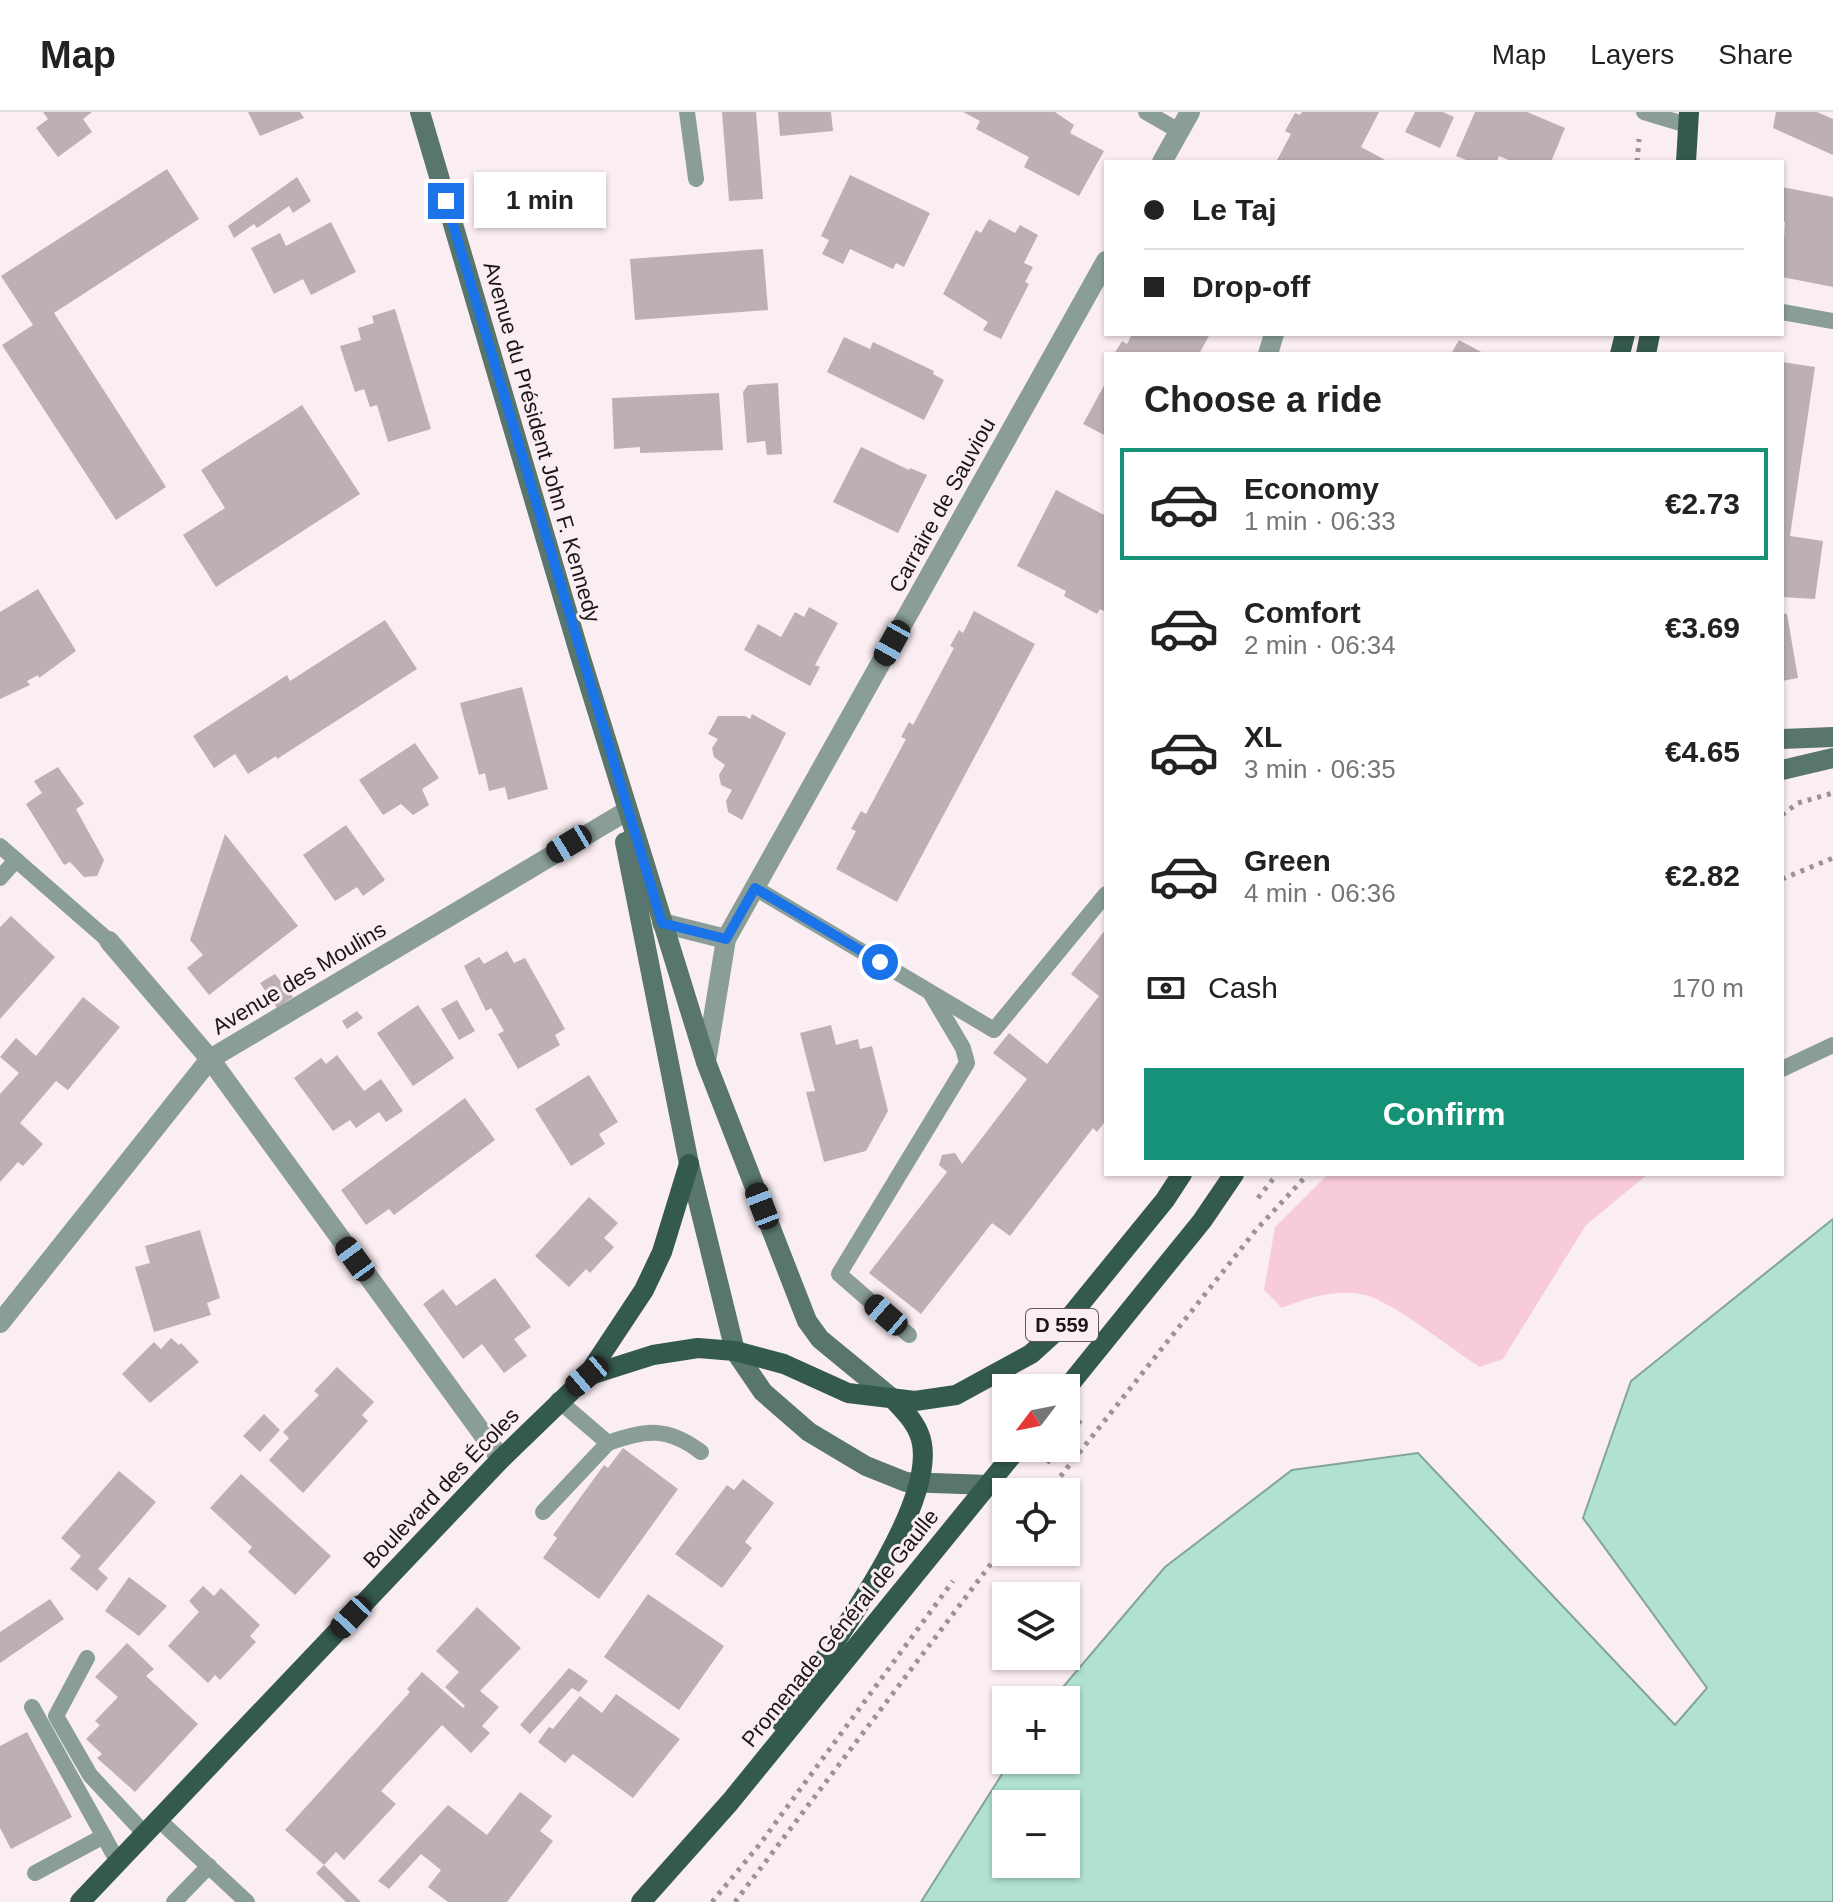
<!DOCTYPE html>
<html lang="en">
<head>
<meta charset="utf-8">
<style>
  :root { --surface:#fff; --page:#f6f6f6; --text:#222; --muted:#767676; --line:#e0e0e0; --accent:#169278 }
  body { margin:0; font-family:Arial,sans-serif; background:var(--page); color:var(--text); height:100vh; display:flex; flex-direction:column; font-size:30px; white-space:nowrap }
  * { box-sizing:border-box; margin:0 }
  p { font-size:26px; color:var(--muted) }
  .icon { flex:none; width:44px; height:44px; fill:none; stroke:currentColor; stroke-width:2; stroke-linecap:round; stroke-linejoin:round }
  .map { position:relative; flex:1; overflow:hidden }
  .panel { position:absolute; left:1104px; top:240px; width:680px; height:824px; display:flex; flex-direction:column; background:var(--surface); border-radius:0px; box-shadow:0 2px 6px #0004 }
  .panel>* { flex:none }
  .guide { position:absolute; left:1104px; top:48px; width:680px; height:176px; border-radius:0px; box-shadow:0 2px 6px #0004; display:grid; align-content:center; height:176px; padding:0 40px; background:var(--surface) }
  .needle { width:52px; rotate:238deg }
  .buttons { position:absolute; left:992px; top:1262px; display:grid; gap:16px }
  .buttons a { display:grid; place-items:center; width:88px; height:88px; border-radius:0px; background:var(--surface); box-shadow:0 2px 6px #0004; font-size:40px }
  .end { position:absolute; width:36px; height:36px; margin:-18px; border:10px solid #1a73e8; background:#fff; box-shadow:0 0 0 4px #fff }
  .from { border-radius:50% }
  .bubble { position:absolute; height:56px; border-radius:0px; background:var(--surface); box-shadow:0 2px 6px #0004; font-size:26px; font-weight:800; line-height:56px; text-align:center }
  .car { position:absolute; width:24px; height:48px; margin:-24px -12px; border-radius:10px; box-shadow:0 0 6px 2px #0007; background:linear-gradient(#222 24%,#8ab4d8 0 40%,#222 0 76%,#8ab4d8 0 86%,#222 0) }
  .guide b { display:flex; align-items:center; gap:28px; height:76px; font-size:30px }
  .guide b+b { border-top:2px solid var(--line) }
  .guide i { width:20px; height:20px; background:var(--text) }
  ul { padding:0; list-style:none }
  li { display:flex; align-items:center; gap:24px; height:112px; margin:0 16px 12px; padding:0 24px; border:4px solid transparent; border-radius:0px }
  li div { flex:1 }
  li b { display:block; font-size:30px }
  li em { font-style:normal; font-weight:800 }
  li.active { border-color:var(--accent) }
  li>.icon { width:72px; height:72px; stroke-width:1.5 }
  h2 { padding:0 40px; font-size:36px; line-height:96px }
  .pay { display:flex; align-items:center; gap:20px; height:88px; padding:0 40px; font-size:30px }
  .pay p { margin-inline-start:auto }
  .primary-button { display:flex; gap:16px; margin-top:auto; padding:16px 40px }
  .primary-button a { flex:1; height:92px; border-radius:0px; background:var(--accent); color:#fff; font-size:32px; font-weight:800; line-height:92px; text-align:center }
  header { display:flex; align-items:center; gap:48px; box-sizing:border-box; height:112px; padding:0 40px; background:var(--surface); border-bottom:2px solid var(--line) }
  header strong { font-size:38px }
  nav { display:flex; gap:44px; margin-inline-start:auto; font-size:28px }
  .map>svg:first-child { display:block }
  .green { fill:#f7cbdc }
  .water { fill:#b0e1d2; stroke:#83a49a; stroke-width:2; fill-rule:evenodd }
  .building { fill:#bcb0b4 }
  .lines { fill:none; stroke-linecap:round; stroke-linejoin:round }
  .path { stroke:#9d9397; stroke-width:5; stroke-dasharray:4 6; stroke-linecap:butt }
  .lane { stroke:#8a9e97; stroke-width:16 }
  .street { stroke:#8a9e97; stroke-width:20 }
  .secondary { stroke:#58766d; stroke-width:20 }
  .primary { stroke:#34594f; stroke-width:20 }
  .route { stroke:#1a73e8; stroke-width:10 }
  .labels { text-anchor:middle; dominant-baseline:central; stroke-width:6; stroke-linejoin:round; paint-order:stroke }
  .shield { fill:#fbeef3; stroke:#5e585a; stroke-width:2 }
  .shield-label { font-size:20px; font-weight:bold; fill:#1b1719 }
  .street-label { font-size:22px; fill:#1b1719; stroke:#fbeef3 }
</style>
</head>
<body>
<header>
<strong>Map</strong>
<nav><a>Map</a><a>Layers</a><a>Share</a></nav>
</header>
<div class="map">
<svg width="1833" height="1790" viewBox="0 0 1833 1790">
  <rect width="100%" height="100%" fill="#fbeef3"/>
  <!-- green -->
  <path class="green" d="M1328 1062H1648L1586 1113 1503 1247 1480 1255C1447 1234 1409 1202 1374 1186 1347 1174 1308 1185 1282 1196L1264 1178 1275 1115Z"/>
  <!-- water -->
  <path class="water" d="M1833 1107V1790H921L1011 1648H1066V1588H1052L1165 1455 1292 1358 1418 1341 1675 1613 1707 1576 1583 1406 1631 1269ZM1006 1692H1066V1752H1006Z"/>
  <!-- building -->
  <g class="building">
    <path d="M43 0H92L83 7 92 20 58 45 36 16 48 7Z"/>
    <path d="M248 0H300L304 6 260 24Z"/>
    <path d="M722 0H756L763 87 729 89Z"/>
    <path d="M778 0H831L833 19 780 24Z"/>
    <path d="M963 0H1055L1074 13 1070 21 1104 39 1079 84 1024 55 1029 45 976 17 980 9Z"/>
    <path d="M1302 0H1379L1361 35 1389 50H1276L1291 22 1285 19 1295 1 1300 3Z"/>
    <path d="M1415 0H1443L1454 5 1440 36 1405 20Z"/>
    <path d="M1475 0H1527L1565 16 1551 50H1513L1499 44 1497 50H1471L1456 44Z"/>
    <path d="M1776 0H1817L1833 7V43L1773 16Z"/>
    <path d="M167 57 199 107 54 201 166 375 116 408 2 233 33 213 1 164Z"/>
    <path d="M850 63 930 101 904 155 896 151 893 157 850 137 843 152 822 142 829 128 821 124Z"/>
    <path d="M297 65 311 89 293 101 289 94 257 116 254 112 234 126 228 114Z"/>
    <path d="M1782 75 1833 85V175L1782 165 1785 110 1782 109Z"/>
    <path d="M989 107 1015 121 1020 113 1038 123 1024 151 1033 155 1025 170 1029 172 1001 227 983 218 988 210 943 182 976 118 981 121Z"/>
    <path d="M331 110 356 160 311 183 303 167 274 182 251 136 280 121 286 134Z"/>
    <path d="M763 137 768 198 635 208 630 147Z"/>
    <path d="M395 197 431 317 388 330 377 293 370 295 364 277 355 280 340 234 361 228 358 216 374 211 372 204Z"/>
    <path d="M1132 222H1210L1199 242H1114L1122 229 1127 232Z"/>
    <path d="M844 225 870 237 873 230 934 259 933 262 944 268 924 308 827 260Z"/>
    <path d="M1459 228 1485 242H1451Z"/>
    <path d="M1782 250 1815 255 1790 424 1823 429 1815 487 1782 485Z"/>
    <path d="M1106 270V324L1083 312Z"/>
    <path d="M778 271 782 342 767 343 765 329 747 331 743 280 748 273Z"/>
    <path d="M719 281 723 338 640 341V335L614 337 612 286Z"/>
    <path d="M302 293 360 382 216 475 183 423 225 396 201 358Z"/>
    <path d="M861 335 909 358 910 356 927 363 898 421 833 390Z"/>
    <path d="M1056 378 1106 404V500L1100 497 1097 502 1064 484 1066 479 1017 454Z"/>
    <path d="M38 477 76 539 39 566 38 563 27 569 30 573 0 587V500Z"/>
    <path d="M809 495 838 511 815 553 820 555 810 574 744 538 758 512 781 525 795 500 804 505Z"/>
    <path d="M974 499 1035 532 897 790 836 757 856 719 851 717 861 699 866 702 906 627 901 625 909 610 913 613 954 536 950 534 959 518 963 521Z"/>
    <path d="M1782 501 1787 502 1798 566 1782 569Z"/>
    <path d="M385 508 417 557 277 647 276 644 248 662 235 642 214 656 193 624 287 563 290 569Z"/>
    <path d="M522 575 548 677 508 688 505 675 489 679 485 661 479 663 460 591Z"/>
    <path d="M752 602 786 621 742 708 728 700 726 689 732 678 721 673 719 663 725 653 714 645 712 636 718 627 708 622 718 604H745L750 607Z"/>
    <path d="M415 631 439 666 422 677 429 693 413 703 401 692 383 703 359 668Z"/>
    <path d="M58 655 84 692 76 697 104 748 97 764 84 765 70 750 64 753 26 692 42 681 34 669Z"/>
    <path d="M346 713 385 768 363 784 357 775 335 789 303 743Z"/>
    <path d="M225 722 298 814 209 883 187 856 203 843 190 828Z"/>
    <path d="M11 804 55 845 0 907V815Z"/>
    <path d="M1106 817V1008L1097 1020 1093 1016 1010 1124 992 1111 921 1202 869 1161 947 1060 939 1053 942 1043 955 1041 962 1052 1027 967 993 941 1009 921 1047 952 1099 884 1071 862Z"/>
    <path d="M507 839 514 851 525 846 565 917 555 923 560 933 518 957 498 922 504 919 491 896 486 899 464 854 479 845 484 852Z"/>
    <path d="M275 862 293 885 277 896 260 871Z"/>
    <path d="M83 885 120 915 68 978 56 969 20 1011 43 1032 23 1054 18 1050 0 1070V982L19 961 0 945 16 926 36 944Z"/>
    <path d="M457 888 475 919 459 928 441 897Z"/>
    <path d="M418 893 454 946 413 974 377 921Z"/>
    <path d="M357 899 363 906 347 917 342 909Z"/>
    <path d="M831 913 836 933 858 927 860 937 872 934 888 999 866 1039 824 1050 806 980 815 979 800 921Z"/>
    <path d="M337 943 364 979 381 967 403 999 386 1010 379 1000 356 1016 350 1008 333 1019 294 966 321 946 326 952Z"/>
    <path d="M589 963 618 1010 599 1022 605 1032 571 1054 535 997Z"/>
    <path d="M465 986 495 1028 394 1103 389 1097 366 1113 341 1078Z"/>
    <path d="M589 1085 618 1111 604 1126 614 1135 590 1161 586 1157 569 1175 535 1144Z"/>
    <path d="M200 1118 220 1186 207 1191 211 1203 154 1220 135 1155 150 1151 145 1134Z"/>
    <path d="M495 1166 531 1215 514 1227 527 1244 504 1261 482 1232 463 1247 423 1192 443 1177 456 1194Z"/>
    <path d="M171 1226 179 1233 181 1231 199 1250 150 1291 122 1262 154 1230 161 1237Z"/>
    <path d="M337 1255 374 1290 362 1303 368 1309 303 1381 269 1348 289 1326 283 1320 319 1283 314 1279Z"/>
    <path d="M264 1302 280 1318 260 1340 243 1324Z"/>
    <path d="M623 1336 678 1377 599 1487 543 1446 557 1426 553 1423 604 1353 608 1356Z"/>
    <path d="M119 1359 156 1390 98 1457 108 1466 97 1479 70 1457 81 1444 61 1426Z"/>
    <path d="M241 1362 331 1444 295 1483 248 1440 252 1435 210 1396Z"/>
    <path d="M743 1367 774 1391 745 1430 752 1436 722 1476 675 1442 727 1373 734 1378Z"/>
    <path d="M129 1465 167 1494 139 1524 105 1499Z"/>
    <path d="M203 1474 214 1484 221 1476 260 1513 250 1524 256 1530 220 1568 215 1563 208 1571 168 1534 199 1500 189 1489Z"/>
    <path d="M648 1482 724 1534 679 1598 604 1545Z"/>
    <path d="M50 1487 64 1507 0 1551V1520Z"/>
    <path d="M477 1495 521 1536 480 1579 499 1595 482 1614 490 1621 471 1641 442 1613 381 1679 396 1692 344 1748 336 1740 324 1753 361 1790H346L316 1761 324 1753 285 1718 410 1580 407 1577 422 1560 463 1596 465 1594 445 1575 459 1560 436 1539Z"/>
    <path d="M127 1531 154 1557 146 1564 198 1612 135 1680 97 1646 102 1642 86 1627 100 1613 95 1609 118 1585 95 1565Z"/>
    <path d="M569 1556 588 1569 579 1580 572 1576 530 1622 520 1613Z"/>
    <path d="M616 1582 680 1627 633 1686 573 1642 565 1651 538 1630 549 1615 553 1617 580 1584 602 1601Z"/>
    <path d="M27 1620 72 1705 11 1737 0 1716V1634Z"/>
    <path d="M520 1680 552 1704 540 1719 553 1729 507 1790H448L428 1775 441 1758 421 1742 389 1777 378 1769 448 1693 487 1723Z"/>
  </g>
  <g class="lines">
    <!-- path -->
    <g class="path">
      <path d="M1637 50 1639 27"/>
      <path d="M1782 703 1798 691 1833 681"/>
      <path d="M1782 767 1833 746"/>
      <path d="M1258 1086 1277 1062"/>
      <path d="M1066 1327 1084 1304"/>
      <path d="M1047 1351 1059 1336"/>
      <path d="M1048 1380 1256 1118 1308 1062"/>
      <path d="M712 1790 760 1732 953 1469"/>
      <path d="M735 1790 1006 1432"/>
    </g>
    <!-- lane -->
    <g class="lane">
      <path d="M687 0 696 67"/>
      <path d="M1146 0 1179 19"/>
      <path d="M1644 0 1687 13"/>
      <path d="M1782 200 1833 209"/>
      <path d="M0 734 109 829"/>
      <path d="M0 766 16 748"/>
      <path d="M755 776 994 918 1106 782"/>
      <path d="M1782 957 1833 933"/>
      <path d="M909 1223 839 1162 967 951 963 936 931 882"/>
      <path d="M608 1331C646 1317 668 1315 701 1340"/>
      <path d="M543 1400 608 1331 558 1288"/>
      <path d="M87 1546 56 1604 90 1663 145 1722"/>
      <path d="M32 1595 118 1750"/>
      <path d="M159 1708 247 1790"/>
      <path d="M35 1761 104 1724"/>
      <path d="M174 1790 209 1754"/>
    </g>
    <!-- street -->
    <g class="street">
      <path d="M1162 50 1190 0"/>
      <path d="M1268 242 1274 222"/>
      <path d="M662 811 726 827"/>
      <path d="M109 829 210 947 501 1347"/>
      <path d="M706 950 726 827 1106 149"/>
      <path d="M0 1211 210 947 620 703"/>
    </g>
    <!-- secondary -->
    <g class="secondary">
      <path d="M420 0 579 540 706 950 807 1209 820 1227 893 1287"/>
      <path d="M1782 627 1833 625"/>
      <path d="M1782 658 1833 646"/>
      <path d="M625 730 689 1052 735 1239 763 1280 809 1320 866 1354 906 1370 988 1373"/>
    </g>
    <!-- primary -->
    <g class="primary">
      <path d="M1686 50 1689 0"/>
      <path d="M1620 242 1625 222"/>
      <path d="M1646 242 1650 222"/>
      <path d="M587 1264 644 1178 662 1140 689 1052"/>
      <path d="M1066 1277 1202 1109 1234 1062"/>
      <path d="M781 1610C821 1548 934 1402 922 1332 919 1313 905 1300 893 1287"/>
      <path d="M80 1790 501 1347 587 1264 653 1243 698 1236 735 1239 784 1252 848 1281 915 1289 956 1283 1031 1242 1064 1212 1165 1088 1182 1062"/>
      <path d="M641 1790 730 1690 1018 1336"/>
    </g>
  </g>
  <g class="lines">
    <!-- route -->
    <path class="route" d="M446 89 662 811 726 827 755 776 880 850"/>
  </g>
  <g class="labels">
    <!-- shield labels -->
    <rect class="shield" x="1026" y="1197" width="72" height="32" rx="6"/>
    <g class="shield-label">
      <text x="1062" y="1213">D 559</text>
    </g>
    <!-- street labels -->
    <g class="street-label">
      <text transform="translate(542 330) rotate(74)">Avenue du Président John F. Kennedy</text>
      <text transform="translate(942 393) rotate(-61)">Carraire de Sauviou</text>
      <text transform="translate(299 866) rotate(-31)">Avenue des Moulins</text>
      <text transform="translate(441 1376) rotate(-46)">Boulevard des Écoles</text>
      <text transform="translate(840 1516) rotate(-51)">Promenade Général de Gaulle</text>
    </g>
  </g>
</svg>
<div class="buttons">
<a><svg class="needle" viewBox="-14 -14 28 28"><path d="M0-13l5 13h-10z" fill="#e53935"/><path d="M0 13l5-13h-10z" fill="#767676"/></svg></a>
<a><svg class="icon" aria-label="locate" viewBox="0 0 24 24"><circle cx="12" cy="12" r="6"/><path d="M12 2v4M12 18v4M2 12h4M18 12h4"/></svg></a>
<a><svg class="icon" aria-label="layers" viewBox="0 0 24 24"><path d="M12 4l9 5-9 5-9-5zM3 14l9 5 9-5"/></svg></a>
<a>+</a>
<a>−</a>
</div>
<i class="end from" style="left:880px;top:850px"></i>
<i class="end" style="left:446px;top:89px"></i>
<div class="bubble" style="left:474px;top:60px;width:132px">1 min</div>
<i class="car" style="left:892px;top:531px;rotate:209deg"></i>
<i class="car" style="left:569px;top:732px;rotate:239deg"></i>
<i class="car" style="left:762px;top:1094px;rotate:339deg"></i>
<i class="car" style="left:355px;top:1147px;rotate:324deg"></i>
<i class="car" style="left:886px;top:1203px;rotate:311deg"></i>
<i class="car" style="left:587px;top:1264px;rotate:230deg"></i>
<i class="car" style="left:351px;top:1505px;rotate:223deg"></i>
<div class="guide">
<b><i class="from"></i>Le Taj</b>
<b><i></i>Drop-off</b>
</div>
<section class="panel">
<h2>Choose a ride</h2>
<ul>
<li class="active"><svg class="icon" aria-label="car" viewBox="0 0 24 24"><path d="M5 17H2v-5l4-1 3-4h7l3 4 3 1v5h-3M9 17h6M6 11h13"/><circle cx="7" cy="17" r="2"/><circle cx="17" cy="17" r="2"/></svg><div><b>Economy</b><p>1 min · 06:33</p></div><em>€2.73</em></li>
<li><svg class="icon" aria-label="car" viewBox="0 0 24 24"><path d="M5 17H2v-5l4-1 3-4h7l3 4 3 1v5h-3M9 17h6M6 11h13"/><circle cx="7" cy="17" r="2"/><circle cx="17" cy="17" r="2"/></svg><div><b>Comfort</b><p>2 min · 06:34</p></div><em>€3.69</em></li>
<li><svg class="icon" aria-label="car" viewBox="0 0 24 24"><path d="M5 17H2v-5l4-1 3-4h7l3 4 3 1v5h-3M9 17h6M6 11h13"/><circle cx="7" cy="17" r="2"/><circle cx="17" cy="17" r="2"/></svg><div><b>XL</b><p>3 min · 06:35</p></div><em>€4.65</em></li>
<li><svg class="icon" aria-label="car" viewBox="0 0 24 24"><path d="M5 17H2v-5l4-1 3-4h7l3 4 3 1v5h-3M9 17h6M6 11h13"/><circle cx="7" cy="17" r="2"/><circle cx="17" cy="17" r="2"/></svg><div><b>Green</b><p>4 min · 06:36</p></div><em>€2.82</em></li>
</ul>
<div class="pay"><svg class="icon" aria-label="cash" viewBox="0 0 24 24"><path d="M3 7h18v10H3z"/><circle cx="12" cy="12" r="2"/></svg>Cash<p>170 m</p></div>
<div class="primary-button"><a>Confirm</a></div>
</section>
</div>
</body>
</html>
